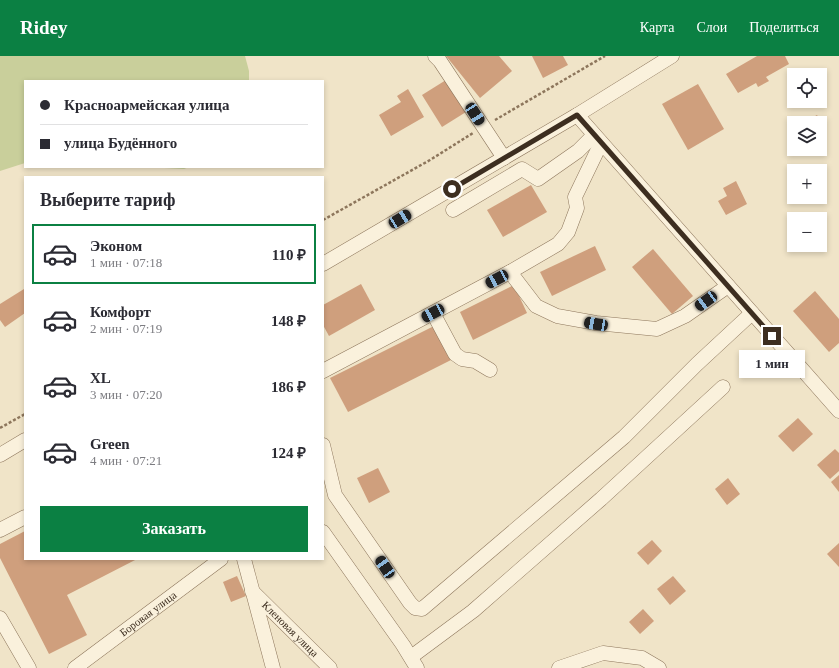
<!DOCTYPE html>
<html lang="ru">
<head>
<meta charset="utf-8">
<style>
  :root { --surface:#fff; --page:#f2f2f3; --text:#2b2b33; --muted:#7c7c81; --line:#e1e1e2; --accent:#0b8043 }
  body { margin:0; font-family:Georgia,serif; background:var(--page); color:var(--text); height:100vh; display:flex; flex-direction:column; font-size:15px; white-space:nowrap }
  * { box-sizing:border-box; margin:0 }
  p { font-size:13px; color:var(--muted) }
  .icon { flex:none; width:22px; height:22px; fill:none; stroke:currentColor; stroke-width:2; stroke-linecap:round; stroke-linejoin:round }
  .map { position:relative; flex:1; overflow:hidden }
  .sheet { position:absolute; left:24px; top:120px; width:300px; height:384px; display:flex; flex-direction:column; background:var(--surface); border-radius:0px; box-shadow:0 2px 6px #0003 }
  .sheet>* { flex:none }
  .top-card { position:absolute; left:24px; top:24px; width:300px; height:88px; border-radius:0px; box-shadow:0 2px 6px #0003; display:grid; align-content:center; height:88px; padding:0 16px; background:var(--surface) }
  .controls { position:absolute; left:787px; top:12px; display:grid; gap:8px }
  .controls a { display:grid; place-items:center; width:40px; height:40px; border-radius:0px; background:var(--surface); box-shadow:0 2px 6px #0003; font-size:20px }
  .end { position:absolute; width:18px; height:18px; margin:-9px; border:5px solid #3d2e20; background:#fff; box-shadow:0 0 0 2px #fff }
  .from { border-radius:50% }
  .bubble { position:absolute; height:28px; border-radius:0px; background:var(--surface); box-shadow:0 2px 6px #0003; font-size:13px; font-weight:800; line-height:28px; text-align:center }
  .car { position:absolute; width:12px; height:24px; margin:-12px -6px; border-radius:5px; box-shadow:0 0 3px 1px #0007; background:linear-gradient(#222 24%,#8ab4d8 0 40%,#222 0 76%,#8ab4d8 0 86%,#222 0) }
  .top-card b { display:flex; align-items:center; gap:14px; height:38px; font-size:15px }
  .top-card b+b { border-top:1px solid var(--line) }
  .top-card i { width:10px; height:10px; background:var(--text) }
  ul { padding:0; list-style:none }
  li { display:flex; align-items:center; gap:12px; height:60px; margin:0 8px 6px; padding:0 8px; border:2px solid transparent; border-radius:0px }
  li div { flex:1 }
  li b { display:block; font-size:15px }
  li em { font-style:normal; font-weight:800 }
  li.active { border-color:var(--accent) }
  li>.icon { width:36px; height:36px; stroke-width:1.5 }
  h2 { padding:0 16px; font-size:18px; line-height:48px }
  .button { display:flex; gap:8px; margin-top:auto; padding:8px 16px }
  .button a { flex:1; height:46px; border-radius:0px; background:var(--accent); color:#fff; font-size:16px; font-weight:800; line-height:46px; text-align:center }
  header { display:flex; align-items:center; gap:24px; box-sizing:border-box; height:56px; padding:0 20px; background:var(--accent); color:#fff }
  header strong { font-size:19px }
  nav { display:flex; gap:22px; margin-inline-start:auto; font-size:14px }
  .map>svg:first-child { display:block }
  .green { fill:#c9cf9b }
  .building { fill:#cf9f7d }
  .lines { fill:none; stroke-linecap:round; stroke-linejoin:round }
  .minor-casing { stroke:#8d765c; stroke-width:15 }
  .path { stroke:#8d765c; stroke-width:2.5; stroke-dasharray:3 2; stroke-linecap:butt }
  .minor { stroke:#faf1dc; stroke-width:14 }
  .route { stroke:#3d2e20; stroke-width:5 }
  .labels { text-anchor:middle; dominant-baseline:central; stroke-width:3; stroke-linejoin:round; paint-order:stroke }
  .street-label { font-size:11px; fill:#3d2e20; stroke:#f7eed8 }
</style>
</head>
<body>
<header>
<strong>Ridey</strong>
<nav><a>Карта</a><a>Слои</a><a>Поделиться</a></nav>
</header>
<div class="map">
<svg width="839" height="612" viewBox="0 0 839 612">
  <rect width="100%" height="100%" fill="#f0e4c8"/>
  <!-- green -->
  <g class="green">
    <path d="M0 0H245L249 15V25H25V107L0 115Z"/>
    <path d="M145 111H189L184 113Z"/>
  </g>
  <!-- building -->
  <g class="building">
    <path d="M446 0H499L512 15 480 42Z"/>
    <path d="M532 0H563L568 9 543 22Z"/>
    <path d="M757 0H785L789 8 766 21 769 25 758 31 756 27 738 37 726 18Z"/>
    <path d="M446 24 466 56 442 71 422 39Z"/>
    <path d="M698 28 724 73 688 94 662 48Z"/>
    <path d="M408 33 424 61 391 80 379 59 401 46 397 40Z"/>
    <path d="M817 59 824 71 820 74V67H803Z"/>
    <path d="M794 73V85L789 76Z"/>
    <path d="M799 93H810L802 98Z"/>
    <path d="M736 125 747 148 726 159 718 145 727 140 723 132Z"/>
    <path d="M531 129 547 156 503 181 487 154Z"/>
    <path d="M595 190 606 214 552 240 540 216Z"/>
    <path d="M653 193 693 240 672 258 632 211Z"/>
    <path d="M361 228 375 254 329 280 323 269V249Z"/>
    <path d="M514 229 527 257 473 284 460 256Z"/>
    <path d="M24 233 25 257 5 271 0 264V248Z"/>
    <path d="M815 235 839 263V287L829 296 793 255Z"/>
    <path d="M434 270 451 304 348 356 330 322Z"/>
    <path d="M798 362 813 378 793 396 778 380Z"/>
    <path d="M835 393 839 397V415L830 423 817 409Z"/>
    <path d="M378 412 390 436 369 447 357 422Z"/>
    <path d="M839 419V436L831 426Z"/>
    <path d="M728 422 740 438 727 449 715 433Z"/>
    <path d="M25 475V503H137L67 539 87 579 49 598 0 502V488Z"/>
    <path d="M652 484 662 495 648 509 637 497Z"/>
    <path d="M839 487V511L827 498Z"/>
    <path d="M237 520 246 540 231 546 223 526Z"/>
    <path d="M673 520 686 535 670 549 657 533Z"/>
    <path d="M643 553 654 565 640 578 629 566Z"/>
  </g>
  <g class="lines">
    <defs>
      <g id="minor">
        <path d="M435 0 440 5 504 102"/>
        <path d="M577 59 839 355"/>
        <path d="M453 154 522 113 538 123 578 95 594 79"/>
        <path d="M323 208 577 59 672 0"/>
        <path d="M510 216 536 250 557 260 596 267 657 273 685 260 728 230"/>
        <path d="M433 257 455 298 462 303 475 305 490 314"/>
        <path d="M323 315 510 216 558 188 568 176 577 152 575 141 601 87"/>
        <path d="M323 389 335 439 410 547 415 552 422 553 624 381 697 308 752 257"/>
        <path d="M0 399 25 384"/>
        <path d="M0 474 25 461"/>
        <path d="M323 476 403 589 417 612"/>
        <path d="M244 503 273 612"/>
        <path id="s1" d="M252 535 330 612"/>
        <path d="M0 562 29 612"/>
        <path d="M411 601 473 555 601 443 723 331"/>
        <path id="s2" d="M75 612 221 503"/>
        <path d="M559 612 603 597 642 602 659 612"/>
      </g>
    </defs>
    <!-- minor casing -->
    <use href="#minor" class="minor-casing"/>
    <!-- path -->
    <g class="path">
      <path d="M495 64 605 0"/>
      <path d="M323 164 430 104 473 77"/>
      <path d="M0 372 25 358"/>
    </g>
    <!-- minor -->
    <use href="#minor" class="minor"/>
  </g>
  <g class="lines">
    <!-- route -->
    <path class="route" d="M452 133 577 59 772 280"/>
  </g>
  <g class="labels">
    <!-- street labels -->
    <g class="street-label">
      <text stroke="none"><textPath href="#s2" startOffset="91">Боровая улица</textPath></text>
      <text stroke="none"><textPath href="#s1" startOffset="54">Кленовая улица</textPath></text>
    </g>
  </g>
</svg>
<div class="controls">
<a><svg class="icon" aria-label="locate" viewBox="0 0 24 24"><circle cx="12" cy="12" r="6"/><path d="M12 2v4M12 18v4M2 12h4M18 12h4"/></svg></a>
<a><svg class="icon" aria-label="layers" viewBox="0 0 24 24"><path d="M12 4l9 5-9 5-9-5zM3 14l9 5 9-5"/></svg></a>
<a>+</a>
<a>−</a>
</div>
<i class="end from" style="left:452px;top:133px"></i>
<i class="end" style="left:772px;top:280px"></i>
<div class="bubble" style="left:739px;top:294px;width:66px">1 мин</div>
<i class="car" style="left:475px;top:58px;rotate:147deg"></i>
<i class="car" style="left:400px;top:163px;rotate:59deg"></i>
<i class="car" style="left:497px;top:223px;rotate:242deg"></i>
<i class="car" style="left:706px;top:245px;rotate:234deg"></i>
<i class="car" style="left:433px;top:257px;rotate:242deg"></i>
<i class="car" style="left:596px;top:268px;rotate:280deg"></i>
<i class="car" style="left:385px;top:511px;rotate:326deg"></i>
<div class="top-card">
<b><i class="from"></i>Красноармейская улица</b>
<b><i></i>улица Будённого</b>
</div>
<section class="sheet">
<h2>Выберите тариф</h2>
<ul>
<li class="active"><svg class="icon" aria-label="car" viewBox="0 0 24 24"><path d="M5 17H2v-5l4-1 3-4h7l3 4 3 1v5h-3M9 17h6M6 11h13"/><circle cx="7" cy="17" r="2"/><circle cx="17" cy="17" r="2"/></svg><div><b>Эконом</b><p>1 мин · 07:18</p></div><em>110 ₽</em></li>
<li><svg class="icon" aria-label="car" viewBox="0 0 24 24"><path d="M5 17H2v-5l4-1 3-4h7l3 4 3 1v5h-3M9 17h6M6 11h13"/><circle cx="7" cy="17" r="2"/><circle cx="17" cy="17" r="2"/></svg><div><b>Комфорт</b><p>2 мин · 07:19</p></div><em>148 ₽</em></li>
<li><svg class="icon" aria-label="car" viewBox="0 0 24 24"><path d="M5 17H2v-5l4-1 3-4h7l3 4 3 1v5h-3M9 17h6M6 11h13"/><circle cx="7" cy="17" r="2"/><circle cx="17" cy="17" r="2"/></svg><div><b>XL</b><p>3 мин · 07:20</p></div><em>186 ₽</em></li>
<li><svg class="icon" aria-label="car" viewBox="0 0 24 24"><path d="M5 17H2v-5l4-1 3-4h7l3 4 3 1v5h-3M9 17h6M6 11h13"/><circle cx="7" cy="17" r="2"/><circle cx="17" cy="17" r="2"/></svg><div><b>Green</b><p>4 мин · 07:21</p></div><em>124 ₽</em></li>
</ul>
<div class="button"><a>Заказать</a></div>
</section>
</div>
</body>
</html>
